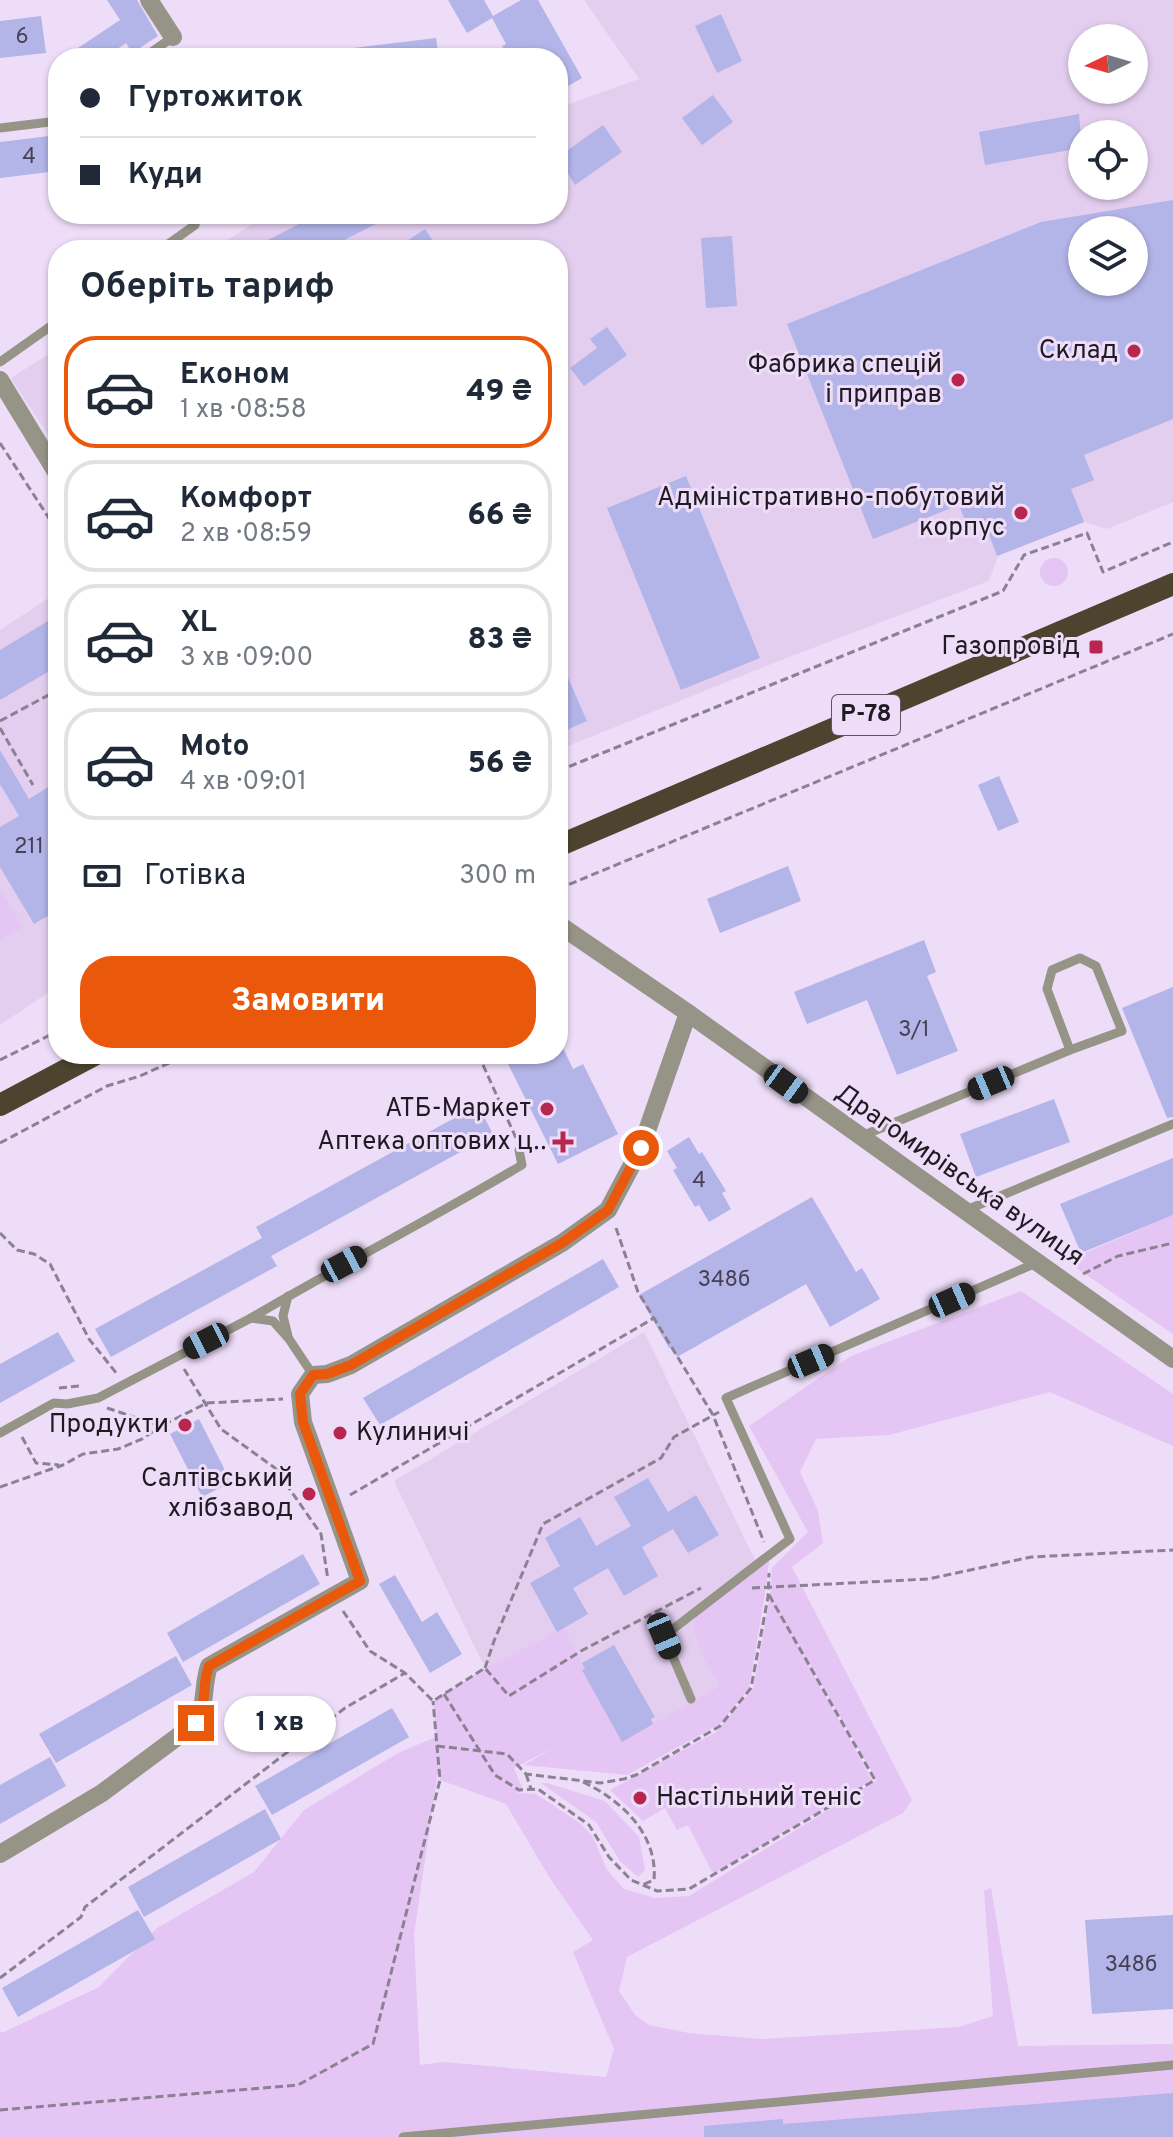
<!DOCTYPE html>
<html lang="uk">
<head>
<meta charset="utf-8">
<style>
  :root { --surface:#fff; --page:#f6f6f7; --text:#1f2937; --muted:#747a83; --line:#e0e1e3; --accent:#ea580c }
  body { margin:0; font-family:Overpass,sans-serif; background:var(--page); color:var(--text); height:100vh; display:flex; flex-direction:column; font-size:30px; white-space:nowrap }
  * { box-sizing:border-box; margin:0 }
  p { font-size:26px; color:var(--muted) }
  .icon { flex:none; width:44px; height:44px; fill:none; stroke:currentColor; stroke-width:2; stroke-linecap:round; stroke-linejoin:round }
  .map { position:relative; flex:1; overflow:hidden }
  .sheet { position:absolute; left:48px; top:240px; width:520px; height:824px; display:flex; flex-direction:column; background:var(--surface); border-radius:32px; box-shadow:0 2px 6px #0004 }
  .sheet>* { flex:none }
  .top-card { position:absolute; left:48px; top:48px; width:520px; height:176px; border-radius:32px; box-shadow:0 2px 6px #0004; display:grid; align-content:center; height:176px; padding:0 32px; background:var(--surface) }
  .needle { width:52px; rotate:265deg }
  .controls { position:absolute; left:1068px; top:24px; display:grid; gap:16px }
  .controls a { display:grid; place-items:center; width:80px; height:80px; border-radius:50%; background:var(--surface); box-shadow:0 2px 6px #0004; font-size:40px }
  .end { position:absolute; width:36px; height:36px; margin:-18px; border:10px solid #ea580c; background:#fff; box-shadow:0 0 0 4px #fff }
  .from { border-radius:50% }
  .bubble { position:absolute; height:56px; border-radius:28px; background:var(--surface); box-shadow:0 2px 6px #0004; font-size:26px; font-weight:800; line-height:56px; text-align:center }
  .car { position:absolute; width:24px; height:48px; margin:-24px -12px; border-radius:10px; box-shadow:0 0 6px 2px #0007; background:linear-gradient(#222 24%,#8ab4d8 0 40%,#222 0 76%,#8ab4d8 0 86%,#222 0) }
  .top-card b { display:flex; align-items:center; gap:28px; height:76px; font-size:30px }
  .top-card b+b { border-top:2px solid var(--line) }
  .top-card i { width:20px; height:20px; background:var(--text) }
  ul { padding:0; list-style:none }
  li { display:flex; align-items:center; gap:24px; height:112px; margin:0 16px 12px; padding:0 16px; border:4px solid var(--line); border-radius:32px }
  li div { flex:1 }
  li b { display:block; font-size:30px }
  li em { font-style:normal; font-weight:800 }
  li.current { border-color:var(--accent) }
  li>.icon { width:72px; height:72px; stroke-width:1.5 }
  h2 { padding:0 32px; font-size:36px; line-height:96px }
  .pay { display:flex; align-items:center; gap:20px; height:88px; padding:0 32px; font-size:30px }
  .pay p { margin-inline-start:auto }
  .button { display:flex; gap:16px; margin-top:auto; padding:16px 32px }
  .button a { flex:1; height:92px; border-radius:32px; background:var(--accent); color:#fff; font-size:32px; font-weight:800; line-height:92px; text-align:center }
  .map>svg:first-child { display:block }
  .built { fill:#e3ceef; fill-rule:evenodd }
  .green { fill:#e4c5f4; fill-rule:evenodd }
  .building { fill:#b3b4e8; fill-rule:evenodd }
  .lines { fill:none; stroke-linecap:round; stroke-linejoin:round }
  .path { stroke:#8c8093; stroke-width:3; stroke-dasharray:8 4; stroke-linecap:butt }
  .service { stroke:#969387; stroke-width:9 }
  .minor { stroke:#969387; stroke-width:18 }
  .trunk { stroke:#4c442e; stroke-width:22 }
  .route { stroke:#ea580c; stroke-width:10 }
  .poi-dot { fill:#b7264e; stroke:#eeddf8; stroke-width:3 }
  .labels { text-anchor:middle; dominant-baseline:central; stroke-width:6; stroke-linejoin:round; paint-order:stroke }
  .number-label { font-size:22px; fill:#454054 }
  .shield { fill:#eeddf8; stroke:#5e5463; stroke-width:2 }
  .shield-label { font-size:24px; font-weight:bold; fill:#201a23 }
  .poi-label { font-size:26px; fill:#201a23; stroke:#eeddf8; text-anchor:end }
  .street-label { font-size:26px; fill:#201a23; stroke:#eeddf8 }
</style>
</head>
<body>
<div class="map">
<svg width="1173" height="2137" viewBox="0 0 1173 2137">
  <rect width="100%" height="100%" fill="#eeddf8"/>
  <!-- built -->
  <g class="built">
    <path d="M584 0H1173V502L1107 529 1084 522 998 556 989 581 784 659 558 750V250H212L268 214H558V108L639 79ZM1082 38H1134V90H1082ZM1082 134H1134V186H1082ZM1082 230H1134V282H1082Z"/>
    <path d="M58 348V450L11 378Z"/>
    <path d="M58 592V986L0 1025V630Z"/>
    <path d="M644 1332 759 1568 695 1640 720 1686 622 1742 564 1628 485 1668 394 1481Z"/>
  </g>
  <!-- green -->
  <g class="green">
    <circle cx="1054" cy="572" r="14"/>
    <path d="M0 888 22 928 0 940Z"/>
    <path d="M1173 1215V1334L1066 1261Z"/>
    <path d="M1021 1291 1173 1394V1446L1050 1392 889 1435 816 1439 800 1472 818 1511 823 1543 792 1567 912 1800 903 1813 627 1957 619 1991 635 2015 649 2025 689 2033 762 2039 959 2027 993 2016 984 1891 991 1888 1018 2046 1173 2044V2137H0V2032H4L99 1987 157 1928 254 1872 304 1810 398 1753 436 1737 433 1701 485 1668 564 1628 622 1741 720 1686C709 1666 689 1641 695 1617L769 1561 765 1594 749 1688 720 1724 627 1775 524 1765 555 1747 514 1768 523 1790 517 1793 536 1794 580 1823 593 1837 607 1870 624 1889 655 1898 689 1896 877 1780 792 1635 872 1780 713 1874 688 1825 677 1830 665 1808 643 1821 610 1790 716 1732 753 1689 770 1597 772 1568 808 1532 749 1426 851 1356ZM438 1772 440 1780 506 1804 551 1880 593 1940 573 1952 614 2049 606 2077 444 2062 420 2065 414 1934Z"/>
    <path d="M541 1783H547L605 1801 639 1837 645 1870 638 1877 620 1861 596 1822Z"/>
  </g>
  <!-- building -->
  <g class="building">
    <path d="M107 0H137L158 36 132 53 126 43 104 58H63L120 20Z"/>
    <path d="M448 0H484L493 16 521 0H538L582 78 558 92V58H509L502 46 506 44 492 18 467 33Z"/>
    <path d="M721 14 742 61 717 73 695 26Z"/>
    <path d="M41 16 46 53 0 58V21Z"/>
    <path d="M436 38 439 58H353V48Z"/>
    <path d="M713 95 733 122 702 145 682 118Z"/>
    <path d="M1079 114 1082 148 985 165 979 132Z"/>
    <path d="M603 125 622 152 575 185 558 157Z"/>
    <path d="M58 135V171L0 178V142Z"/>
    <path d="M1173 200V419L1084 455 1094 480 1071 489 1084 522 997 556 985 524 969 531 959 505 873 539 787 324 1041 222ZM1082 230H1134V282H1082Z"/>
    <path d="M319 214H395L325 250H248Z"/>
    <path d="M425 229 439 250H393Z"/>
    <path d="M732 236 737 306 706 308 701 238Z"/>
    <path d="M607 327 627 355 584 386 570 368 597 348 590 339Z"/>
    <path d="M686 476 760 658 681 690 607 508Z"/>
    <path d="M58 615V666L0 700V650Z"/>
    <path d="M558 655 587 721 558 734Z"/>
    <path d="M0 750 29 799 58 781V910L34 924 0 867V827L19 816 0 784Z"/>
    <path d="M999 776 1019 822 998 831 978 785Z"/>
    <path d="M788 866 801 901 720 933 707 899Z"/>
    <path d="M924 940 936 972 927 976 958 1051 897 1075 867 1000 807 1024 794 992Z"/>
    <path d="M1173 987V1117L1167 1118 1122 1008Z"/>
    <path d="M563 1048 573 1069 583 1064 618 1134 558 1164 503 1054H558V1051Z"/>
    <path d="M1054 1099 1070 1142 976 1177 960 1134Z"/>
    <path d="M478 1105 493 1134 271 1256 277 1266 111 1357 95 1329 262 1238 256 1227Z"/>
    <path d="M689 1137 699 1154 702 1152 726 1191 722 1193 731 1209 709 1222 699 1205 695 1207 673 1170 677 1168 667 1151Z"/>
    <path d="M1173 1158V1215L1081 1253 1060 1204Z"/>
    <path d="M812 1197 856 1272 862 1268 880 1299 830 1327 806 1284 677 1357 671 1347 669 1348 639 1295Z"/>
    <path d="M603 1259 619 1287 380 1425 363 1398Z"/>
    <path d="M58 1332 75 1361 0 1403V1364Z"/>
    <path d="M199 1419 231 1482 202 1497 170 1434Z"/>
    <path d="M648 1478 668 1512 696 1495 719 1535 688 1553 673 1529 642 1547 658 1576 624 1596 608 1568 573 1588 588 1614 557 1632 530 1583 560 1566 545 1538 580 1517 596 1546 631 1526 614 1497Z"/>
    <path d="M303 1554 320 1584 183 1662 167 1633Z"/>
    <path d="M395 1575 422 1622 437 1612 462 1654 430 1673 379 1584Z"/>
    <path d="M614 1645 655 1717 651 1719 653 1724 622 1742 582 1670 585 1669 582 1663Z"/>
    <path d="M176 1656 192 1685 56 1763 39 1734Z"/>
    <path d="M392 1708 409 1737 272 1815 255 1786Z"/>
    <path d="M50 1757 66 1786 0 1824V1785Z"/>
    <path d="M265 1809 281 1839 144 1917 128 1887Z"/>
    <path d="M138 1910 155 1939 18 2017 2 1988Z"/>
    <path d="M1173 1915V2009L1092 2014 1085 1920Z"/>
    <path d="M1173 2093V2137H704V2126L783 2119V2124Z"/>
  </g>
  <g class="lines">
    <!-- path -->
    <g class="path">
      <path d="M0 443 58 532"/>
      <path d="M0 721 58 690"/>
      <path d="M0 728 33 785"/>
      <path d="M558 771 1003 591 1024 555 1087 533 1103 572 1173 542"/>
      <path d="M558 889 1173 634"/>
      <path d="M478 1054 516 1138"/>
      <path d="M0 1060 58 1031"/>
      <path d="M0 1143 107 1086 140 1076 189 1054"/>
      <path d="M616 1228 638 1292 713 1415 764 1542"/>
      <path d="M0 1233 17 1250 34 1254 50 1264 89 1339 117 1374"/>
      <path d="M1083 1274 1118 1256 1173 1243"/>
      <path d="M184 1369 221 1429 275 1468 321 1534 328 1580"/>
      <path d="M59 1388 79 1386"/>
      <path d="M107 1408 161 1426 207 1403 283 1399"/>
      <path d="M22 1437 36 1463 59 1465"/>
      <path d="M0 1487 63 1465 83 1454 118 1449 142 1439 161 1426"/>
      <path d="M350 1495 654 1318"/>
      <path d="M752 1588 928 1579 1031 1557 1173 1550"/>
      <path d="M343 1611 370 1651 405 1673 433 1701 485 1668 509 1696 581 1651 701 1588"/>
      <path d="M485 1668 494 1641 543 1524 661 1458 674 1437 719 1412"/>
      <path d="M444 1694 495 1775 519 1790 538 1789 589 1825 609 1857 631 1880 657 1891 689 1889 875 1780 769 1595"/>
      <path d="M437 1746 507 1754 526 1774 600 1783 624 1779 636 1775 720 1726 751 1688 768 1597 769 1573"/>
      <path d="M526 1774 531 1789"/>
      <path d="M583 1782C621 1800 658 1834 654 1880L642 1885"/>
      <path d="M0 1978 81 1917 85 1907 345 1708 405 1673"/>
      <path d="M0 2110 298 2085 373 2044 440 1780 433 1701"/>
    </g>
    <!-- service -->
    <g class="service">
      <path d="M143 58 173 37"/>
      <path d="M0 128 58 121"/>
      <path d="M160 250 195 225 198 214"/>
      <path d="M0 362 58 321"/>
      <path d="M862 1136 1070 1050 1122 1031 1096 966 1080 958 1052 970 1047 989 1070 1050"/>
      <path d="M964 1211 1173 1124"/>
      <path d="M288 1296 283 1316 288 1336"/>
      <path d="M251 1318C341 1265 433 1218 522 1165L519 1150"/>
      <path d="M0 1433 54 1403 67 1404 98 1398 251 1318 273 1321 289 1339 313 1375"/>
      <path d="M691 1699 664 1636 790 1539 726 1398 1036 1263"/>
      <path d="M403 2137 1173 2065"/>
    </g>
    <!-- minor -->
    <g class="minor">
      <path d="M149 0 173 37"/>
      <path d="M0 380 58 475"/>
      <path d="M558 924 688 1013 1173 1359"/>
      <path d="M0 1854 102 1793 196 1723C207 1703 202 1687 209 1666L360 1581 303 1422 300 1394 313 1375 327 1374 351 1365 562 1243 608 1210 641 1148 688 1013"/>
    </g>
    <!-- trunk -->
    <g class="trunk">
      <path d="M558 846 1173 584"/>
      <path d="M0 1105 96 1054"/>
    </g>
  </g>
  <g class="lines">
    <!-- route -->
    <path class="route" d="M196 1723C208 1702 201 1688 209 1666L360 1581 303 1422 300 1394 313 1375 327 1374 351 1365 562 1243 608 1210 641 1148"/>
  </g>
  <!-- markers -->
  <g class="poi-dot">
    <circle cx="1134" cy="351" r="8"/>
    <circle cx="958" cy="380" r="8"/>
    <circle cx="1021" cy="513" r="8"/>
    <rect x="1088" y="639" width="16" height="16" rx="4"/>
    <circle cx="547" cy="1109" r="8"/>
    <path d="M559 1130h8v8h8v8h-8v8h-8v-8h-8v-8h8z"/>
    <circle cx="185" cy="1425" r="8"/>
    <circle cx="340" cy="1433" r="8"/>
    <circle cx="309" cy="1494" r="8"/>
    <circle cx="640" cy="1798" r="8"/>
  </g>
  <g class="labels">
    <!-- number labels -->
    <g class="number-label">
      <text x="22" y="37">6</text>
      <text x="29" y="157">4</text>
      <text x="29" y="847">211</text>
      <text x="914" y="1030">3/1</text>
      <text x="699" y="1181">4</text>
      <text x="724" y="1280">348б</text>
      <text x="1131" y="1965">348б</text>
    </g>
    <!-- shield labels -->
    <rect class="shield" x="832" y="695" width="68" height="40" rx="6"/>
    <g class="shield-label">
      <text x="866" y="715">Р-78</text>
    </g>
    <!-- poi labels -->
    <g class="poi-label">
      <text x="1118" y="351">Склад</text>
      <text x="942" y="365">Фабрика спецій<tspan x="942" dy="30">і приправ</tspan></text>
      <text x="1005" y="498">Адміністративно-побутовий<tspan x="1005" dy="30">корпус</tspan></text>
      <text x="1080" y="647">Газопровiд</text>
      <text x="531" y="1109">АТБ-Маркет</text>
      <text x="547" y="1142">Аптека оптових ц‥</text>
      <text x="169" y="1425">Продукти</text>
      <text x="356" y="1433" text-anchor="start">Кулиничі</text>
      <text x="293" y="1479">Салтівський<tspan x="293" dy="30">хлібзавод</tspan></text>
      <text x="656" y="1798" text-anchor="start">Настільний теніс</text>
    </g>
    <!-- street labels -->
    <g class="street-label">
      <text transform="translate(959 1176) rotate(35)">Драгомирівська вулиця</text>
    </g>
  </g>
</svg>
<div class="controls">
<a><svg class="needle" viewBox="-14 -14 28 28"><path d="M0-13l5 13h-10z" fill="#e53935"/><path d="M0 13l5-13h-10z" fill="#747a83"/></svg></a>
<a><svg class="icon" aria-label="locate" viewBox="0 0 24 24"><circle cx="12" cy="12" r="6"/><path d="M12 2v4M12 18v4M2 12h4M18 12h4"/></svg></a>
<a><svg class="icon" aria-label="layers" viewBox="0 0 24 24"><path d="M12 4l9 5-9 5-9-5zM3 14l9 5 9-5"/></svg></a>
</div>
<i class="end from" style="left:641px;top:1148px"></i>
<i class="end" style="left:196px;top:1723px"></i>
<div class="bubble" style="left:224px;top:1696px;width:112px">1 хв</div>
<i class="car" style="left:991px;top:1083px;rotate:247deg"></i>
<i class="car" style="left:786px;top:1084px;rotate:126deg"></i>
<i class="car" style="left:344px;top:1264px;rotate:62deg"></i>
<i class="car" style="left:952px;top:1300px;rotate:66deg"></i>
<i class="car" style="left:206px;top:1341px;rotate:243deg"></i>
<i class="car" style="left:811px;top:1361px;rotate:67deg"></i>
<i class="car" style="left:664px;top:1636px;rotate:157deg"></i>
<div class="top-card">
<b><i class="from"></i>Гуртожиток</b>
<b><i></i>Куди</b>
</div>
<section class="sheet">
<h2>Оберіть тариф</h2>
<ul>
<li class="current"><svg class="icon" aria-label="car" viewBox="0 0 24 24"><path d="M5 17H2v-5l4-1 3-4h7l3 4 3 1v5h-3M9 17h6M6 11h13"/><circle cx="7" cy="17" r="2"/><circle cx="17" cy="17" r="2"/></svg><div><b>Економ</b><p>1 хв · 08:58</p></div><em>49 ₴</em></li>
<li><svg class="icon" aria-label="car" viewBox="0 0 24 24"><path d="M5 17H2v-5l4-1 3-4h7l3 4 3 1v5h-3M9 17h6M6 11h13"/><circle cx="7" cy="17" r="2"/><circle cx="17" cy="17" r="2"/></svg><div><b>Комфорт</b><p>2 хв · 08:59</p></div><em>66 ₴</em></li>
<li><svg class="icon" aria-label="car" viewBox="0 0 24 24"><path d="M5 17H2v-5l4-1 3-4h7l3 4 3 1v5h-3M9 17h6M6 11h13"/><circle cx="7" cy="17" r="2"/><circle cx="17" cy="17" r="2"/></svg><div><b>XL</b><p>3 хв · 09:00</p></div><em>83 ₴</em></li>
<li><svg class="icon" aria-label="car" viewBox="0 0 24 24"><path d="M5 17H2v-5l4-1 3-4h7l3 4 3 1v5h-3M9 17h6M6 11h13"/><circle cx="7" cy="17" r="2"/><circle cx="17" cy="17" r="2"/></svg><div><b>Moto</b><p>4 хв · 09:01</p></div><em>56 ₴</em></li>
</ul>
<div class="pay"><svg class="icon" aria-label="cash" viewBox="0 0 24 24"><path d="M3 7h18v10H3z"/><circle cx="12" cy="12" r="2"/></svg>Готівка<p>300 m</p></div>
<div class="button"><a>Замовити</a></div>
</section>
</div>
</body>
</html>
